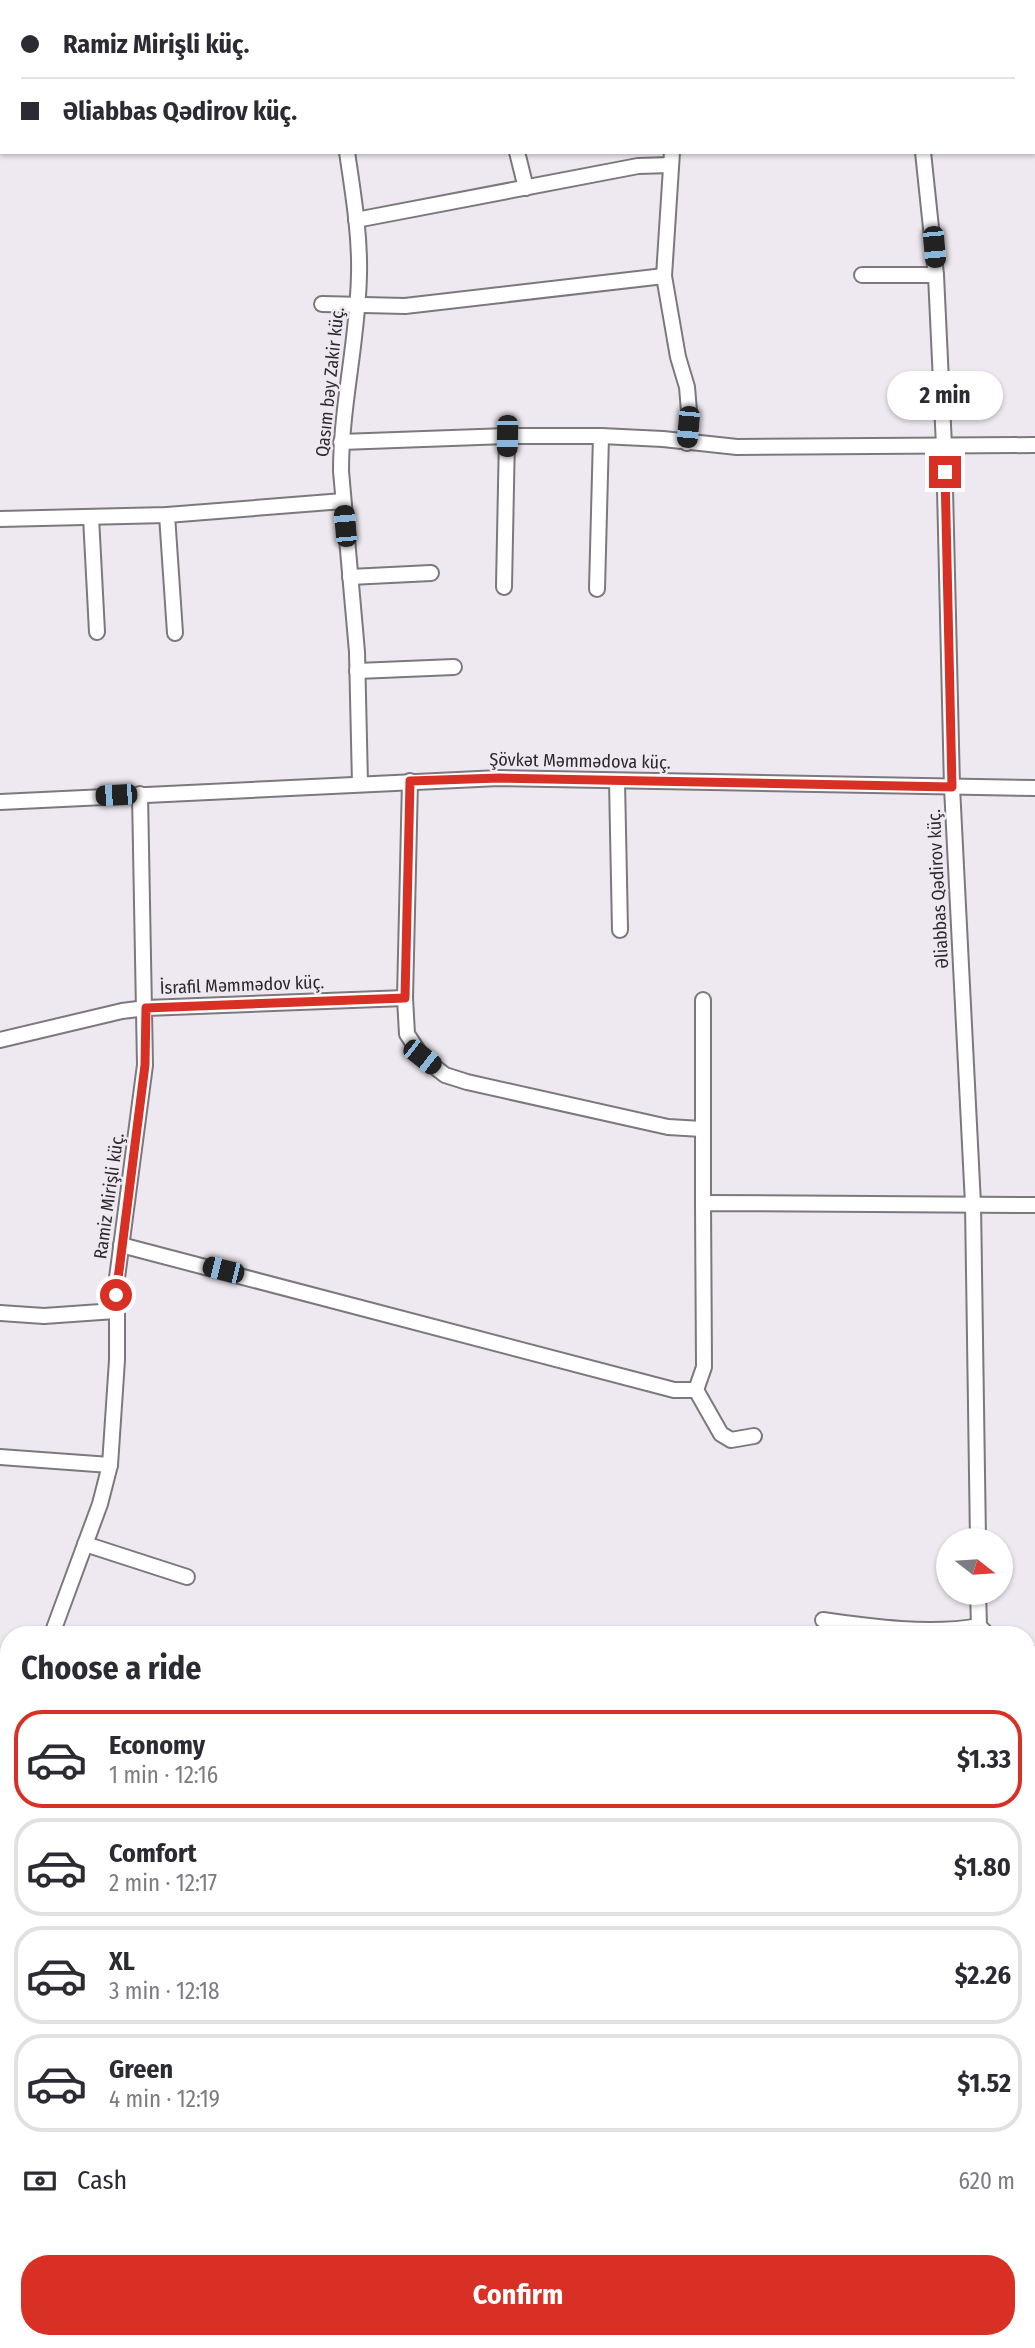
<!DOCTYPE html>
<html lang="en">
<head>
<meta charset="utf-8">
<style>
  :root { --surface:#fff; --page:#f2f2f3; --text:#2b2b33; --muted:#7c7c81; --line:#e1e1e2; --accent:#d93025 }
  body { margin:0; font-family:"Fira Sans Condensed",sans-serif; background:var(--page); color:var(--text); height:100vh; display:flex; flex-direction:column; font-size:26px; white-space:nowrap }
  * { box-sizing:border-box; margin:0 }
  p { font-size:23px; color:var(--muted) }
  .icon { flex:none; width:38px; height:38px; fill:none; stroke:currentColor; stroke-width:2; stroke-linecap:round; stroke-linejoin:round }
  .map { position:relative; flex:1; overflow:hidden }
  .details { position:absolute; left:0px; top:1626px; width:1036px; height:723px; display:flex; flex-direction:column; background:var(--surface); border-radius:28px 28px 0 0; box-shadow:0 2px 5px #0004 }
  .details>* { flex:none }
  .top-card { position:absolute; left:0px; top:0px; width:1036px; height:154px; box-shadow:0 2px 5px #0004; display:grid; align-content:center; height:154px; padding:0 21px; background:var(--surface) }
  .needle { width:46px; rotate:107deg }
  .fabs { position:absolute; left:936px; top:1528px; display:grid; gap:14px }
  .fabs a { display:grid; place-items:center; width:77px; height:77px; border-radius:50%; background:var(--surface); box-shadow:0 2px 5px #0004; font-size:35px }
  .end { position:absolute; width:32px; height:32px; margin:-16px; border:9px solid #d93025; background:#fff; box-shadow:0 0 0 4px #fff }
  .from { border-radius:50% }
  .bubble { position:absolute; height:49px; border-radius:24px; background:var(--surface); box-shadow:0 2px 5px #0004; font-size:23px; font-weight:700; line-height:49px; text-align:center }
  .car { position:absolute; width:21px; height:42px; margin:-21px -10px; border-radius:9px; box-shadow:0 0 5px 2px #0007; background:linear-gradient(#222 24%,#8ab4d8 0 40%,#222 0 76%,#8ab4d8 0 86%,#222 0) }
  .top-card b { display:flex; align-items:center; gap:24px; height:66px; font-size:26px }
  .top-card b+b { border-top:2px solid var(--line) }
  .top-card i { width:18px; height:18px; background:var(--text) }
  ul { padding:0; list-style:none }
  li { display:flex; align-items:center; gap:21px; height:98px; margin:0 14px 10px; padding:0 7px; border:4px solid var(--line); border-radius:28px }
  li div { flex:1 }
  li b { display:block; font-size:26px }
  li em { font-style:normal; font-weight:700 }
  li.current { border-color:var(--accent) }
  li>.icon { width:63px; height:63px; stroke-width:1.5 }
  h2 { padding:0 21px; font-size:32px; line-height:84px }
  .pay { display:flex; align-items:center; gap:18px; height:77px; padding:0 21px; font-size:26px }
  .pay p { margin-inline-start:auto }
  .primary-button { display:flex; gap:14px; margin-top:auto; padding:14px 21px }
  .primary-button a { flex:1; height:80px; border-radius:28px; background:var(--accent); color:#fff; font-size:28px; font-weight:700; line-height:80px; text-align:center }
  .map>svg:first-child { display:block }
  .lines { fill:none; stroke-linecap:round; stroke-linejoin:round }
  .canal { stroke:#8999c7; stroke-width:18 }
  .street-casing { stroke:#7c787e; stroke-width:18 }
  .street { stroke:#fff; stroke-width:14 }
  .route { stroke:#d93025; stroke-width:9 }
  .labels { text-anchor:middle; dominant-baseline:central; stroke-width:5; stroke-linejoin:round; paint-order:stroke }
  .street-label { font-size:18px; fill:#2b292b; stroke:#eee9f0 }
</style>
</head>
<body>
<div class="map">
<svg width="1035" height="2348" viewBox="0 0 1035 2348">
  <rect width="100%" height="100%" fill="#eee9f0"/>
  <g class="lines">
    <!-- canal -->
    <g class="canal">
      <path d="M59 2 61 0"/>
      <path d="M0 46 2 45"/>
    </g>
    <defs>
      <g id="street">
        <path d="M324 0V2"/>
        <path d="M645 0V2"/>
        <path d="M901 0V2"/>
        <path d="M31 2 33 0"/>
        <path d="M89 2 91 0"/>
        <path d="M0 25 2 24"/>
        <path d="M0 71 2 69"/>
        <path d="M1034 102H1035"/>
        <path d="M347 152C353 193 360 234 359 274 358 340 341 405 341 471L357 652 360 784"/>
        <path d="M517 152 526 188"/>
        <path d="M672 152 664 276 678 357 687 387 689 411 687 443"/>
        <path d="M923 152 936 275 944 446 952 787 973 1204 978 1540"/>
        <path d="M356 220 638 166 671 165"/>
        <path d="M862 275H936"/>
        <path d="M322 304 405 306 664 276"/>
        <path d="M341 442 507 436H601L663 439 737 447 1035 445"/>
        <path d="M167 515 175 633"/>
        <path d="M91 517 97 632"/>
        <path d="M0 519 167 515 343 501"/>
        <path d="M350 577 431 573"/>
        <path d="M504 587 507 436"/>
        <path d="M597 589 601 436"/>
        <path d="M357 671 454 667"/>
        <path d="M410 781 405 998 407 1034 422 1057 445 1075 467 1082 668 1127 702 1129"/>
        <path d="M617 781 620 930"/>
        <path d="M0 802 499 778 1035 788"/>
        <path d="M0 1040 122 1011 146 1008 405 998"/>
        <path d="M703 1203V1000"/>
        <path d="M121 1245 674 1390H696L704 1367 703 1203 1035 1205"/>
        <path d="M0 1313 44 1316 115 1311"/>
        <path d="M696 1390 721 1434 731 1440 754 1436"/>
        <path d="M0 1457 110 1465"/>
        <path d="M85 1544 187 1577"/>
        <path d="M978 1592 979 1626 987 1634"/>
        <path d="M823 1620C871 1627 931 1635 979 1626"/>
        <path d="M52 1634 100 1504 110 1465 117 1360V1278L145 1065 140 794"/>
        <path d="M1027 1651 1035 1655"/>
        <path d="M1027 1713 1035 1701"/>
        <path d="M0 1775 9 1751"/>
        <path d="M1027 1931 1035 1921"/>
        <path d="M0 1948 9 1951"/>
        <path d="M1027 2113 1035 2097"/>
        <path d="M1027 2148 1035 2151"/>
        <path d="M0 2193 9 2196"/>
        <path d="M1030 2302 1035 2291"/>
        <path d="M428 2340 452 2348"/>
        <path d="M279 2348 282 2340"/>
        <path d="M992 2348 996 2340"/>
      </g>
    </defs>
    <!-- street casing -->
    <use href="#street" class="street-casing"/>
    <!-- street -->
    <use href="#street" class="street"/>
  </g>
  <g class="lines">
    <!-- route -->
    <path class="route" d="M116 1295 145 1065 146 1008 405 998 410 781 499 778 952 787 945 472"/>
  </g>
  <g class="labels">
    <!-- street labels -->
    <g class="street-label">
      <text transform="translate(330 382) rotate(-84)">Qasım bəy Zakir küç.</text>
      <text transform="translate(580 761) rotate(1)">Şövkət Məmmədova küç.</text>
      <text transform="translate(938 889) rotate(-93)">Əliabbas Qədirov küç.</text>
      <text transform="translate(242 985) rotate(-2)">İsrafil Məmmədov küç.</text>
      <text transform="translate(109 1196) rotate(-82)">Ramiz Mirişli küç.</text>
    </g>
  </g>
</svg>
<div class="fabs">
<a><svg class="needle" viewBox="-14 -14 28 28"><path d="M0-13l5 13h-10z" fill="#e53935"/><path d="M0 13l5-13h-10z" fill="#7c7c81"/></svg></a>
</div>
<i class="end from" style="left:116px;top:1295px"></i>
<i class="end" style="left:945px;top:472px"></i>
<div class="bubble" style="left:887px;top:371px;width:116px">2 min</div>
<i class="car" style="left:934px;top:247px;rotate:175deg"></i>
<i class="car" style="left:688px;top:427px;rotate:185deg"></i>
<i class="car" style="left:507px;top:436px;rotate:181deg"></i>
<i class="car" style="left:345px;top:526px;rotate:355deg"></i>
<i class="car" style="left:116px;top:795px;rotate:267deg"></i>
<i class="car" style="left:422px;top:1057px;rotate:128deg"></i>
<i class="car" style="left:223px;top:1270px;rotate:284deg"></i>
<div class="top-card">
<b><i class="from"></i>Ramiz Mirişli küç.</b>
<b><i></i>Əliabbas Qədirov küç.</b>
</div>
<section class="details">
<h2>Choose a ride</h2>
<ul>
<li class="current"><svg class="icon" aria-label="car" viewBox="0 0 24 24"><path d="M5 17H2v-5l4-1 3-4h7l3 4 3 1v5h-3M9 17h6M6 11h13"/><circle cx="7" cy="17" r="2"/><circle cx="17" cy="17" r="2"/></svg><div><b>Economy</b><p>1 min · 12:16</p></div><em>$1.33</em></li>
<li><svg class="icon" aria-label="car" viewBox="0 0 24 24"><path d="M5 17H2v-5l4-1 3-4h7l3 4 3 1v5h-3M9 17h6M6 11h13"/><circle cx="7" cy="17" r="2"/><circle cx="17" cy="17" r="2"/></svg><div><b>Comfort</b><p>2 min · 12:17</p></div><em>$1.80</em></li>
<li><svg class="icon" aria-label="car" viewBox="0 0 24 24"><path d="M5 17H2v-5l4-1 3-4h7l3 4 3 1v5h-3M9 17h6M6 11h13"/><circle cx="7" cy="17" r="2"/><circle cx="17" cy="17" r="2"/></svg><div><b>XL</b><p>3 min · 12:18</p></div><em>$2.26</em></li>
<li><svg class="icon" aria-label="car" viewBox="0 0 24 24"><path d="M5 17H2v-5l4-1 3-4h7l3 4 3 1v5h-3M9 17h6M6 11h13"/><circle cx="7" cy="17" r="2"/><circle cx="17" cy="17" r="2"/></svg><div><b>Green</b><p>4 min · 12:19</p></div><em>$1.52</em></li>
</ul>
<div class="pay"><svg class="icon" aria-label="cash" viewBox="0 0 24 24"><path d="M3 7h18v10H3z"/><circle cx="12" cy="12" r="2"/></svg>Cash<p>620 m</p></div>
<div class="primary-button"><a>Confirm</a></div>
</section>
</div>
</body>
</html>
